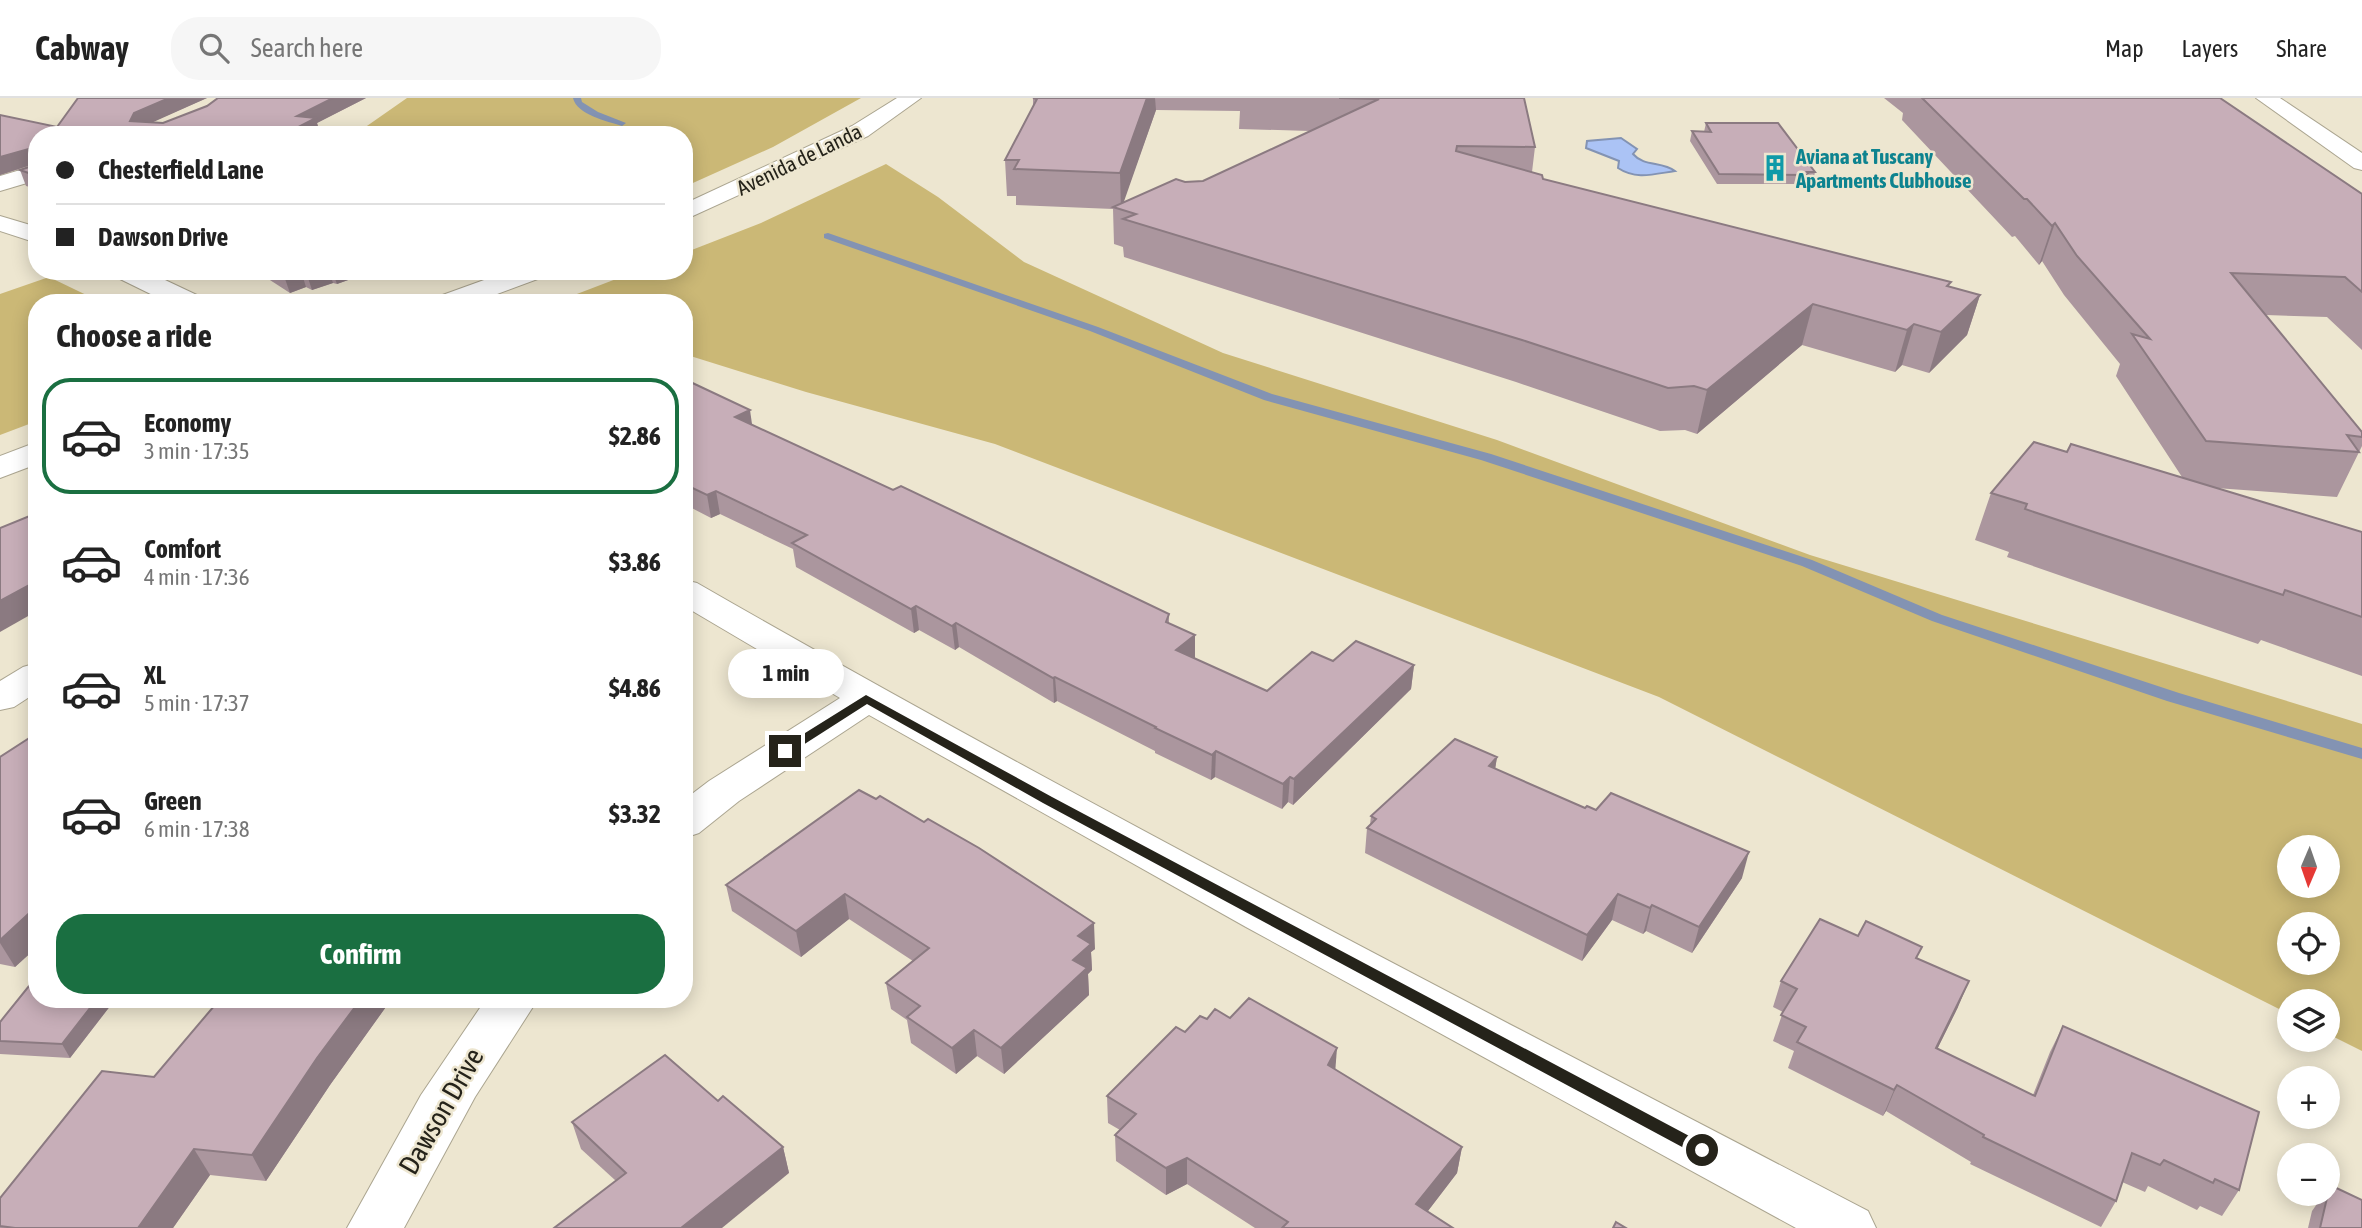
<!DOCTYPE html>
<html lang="en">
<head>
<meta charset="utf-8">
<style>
  :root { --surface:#fff; --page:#f6f6f6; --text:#222; --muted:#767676; --line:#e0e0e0; --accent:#1a6f41 }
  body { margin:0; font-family:"Asap Condensed",sans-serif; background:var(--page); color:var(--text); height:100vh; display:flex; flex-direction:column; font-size:26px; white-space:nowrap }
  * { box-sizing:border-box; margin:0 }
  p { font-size:23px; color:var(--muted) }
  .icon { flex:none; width:38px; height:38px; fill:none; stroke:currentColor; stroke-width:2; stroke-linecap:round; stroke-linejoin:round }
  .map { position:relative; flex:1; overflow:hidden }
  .drawer { position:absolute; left:28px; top:196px; width:665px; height:714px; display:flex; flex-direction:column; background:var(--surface); border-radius:28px; box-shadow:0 4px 18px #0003 }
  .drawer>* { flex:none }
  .hud { position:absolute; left:28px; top:28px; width:665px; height:154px; border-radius:28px; box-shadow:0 4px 18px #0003; display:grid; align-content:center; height:154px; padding:0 28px; background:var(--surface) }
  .needle { width:46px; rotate:182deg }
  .buttons { position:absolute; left:2277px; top:737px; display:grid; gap:14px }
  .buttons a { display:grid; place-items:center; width:63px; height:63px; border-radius:50%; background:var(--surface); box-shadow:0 4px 18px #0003; font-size:35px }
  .end { position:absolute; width:32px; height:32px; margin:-16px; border:9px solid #25231a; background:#fff; box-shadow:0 0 0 4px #fff }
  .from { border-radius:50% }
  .bubble { position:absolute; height:49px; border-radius:24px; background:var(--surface); box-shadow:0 4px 18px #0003; font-size:23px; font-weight:700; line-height:49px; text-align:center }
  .hud b { display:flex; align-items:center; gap:24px; height:66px; font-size:26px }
  .hud b+b { border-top:2px solid var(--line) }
  .hud i { width:18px; height:18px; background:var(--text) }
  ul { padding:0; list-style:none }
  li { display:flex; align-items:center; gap:21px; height:116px; margin:0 14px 10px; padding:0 14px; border:4px solid transparent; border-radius:28px }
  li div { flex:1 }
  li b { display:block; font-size:26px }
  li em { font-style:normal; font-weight:700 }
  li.on { border-color:var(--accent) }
  li>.icon { width:63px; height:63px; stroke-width:1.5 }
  h2 { padding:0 28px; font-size:32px; line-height:84px }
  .button { display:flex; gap:14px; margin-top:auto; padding:14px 28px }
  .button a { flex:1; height:80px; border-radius:28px; background:var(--accent); color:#fff; font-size:28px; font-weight:700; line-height:80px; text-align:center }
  header { display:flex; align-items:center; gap:42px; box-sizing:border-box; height:98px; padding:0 35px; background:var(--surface); border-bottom:2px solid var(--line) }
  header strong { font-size:33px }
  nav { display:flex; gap:38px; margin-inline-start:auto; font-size:24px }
  .search { width:490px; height:63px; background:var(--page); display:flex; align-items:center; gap:18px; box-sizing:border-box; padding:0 24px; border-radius:28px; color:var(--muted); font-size:26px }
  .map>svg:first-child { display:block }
  .green { fill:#cbb876; fill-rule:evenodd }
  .water { fill:#abc3f5; stroke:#8393b3; stroke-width:2 }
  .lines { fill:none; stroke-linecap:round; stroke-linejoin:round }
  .stream { fill:#8393b3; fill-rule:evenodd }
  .minor-casing { stroke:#aba590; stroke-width:2 }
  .major-casing { stroke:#aba590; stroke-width:2 }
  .minor { fill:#fff; fill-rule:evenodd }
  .major { fill:#fff; fill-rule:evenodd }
  .wall { fill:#ab969e; fill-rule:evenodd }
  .shaded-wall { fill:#8b7a81 }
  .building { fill:#c7aeb8; stroke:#8b7a81; stroke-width:2 }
  .route { fill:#25231a }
  .labels { text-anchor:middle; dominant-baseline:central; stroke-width:5; stroke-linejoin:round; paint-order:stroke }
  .far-culture-label { font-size:21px; font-weight:bold; fill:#0d838f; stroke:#ede6d0; text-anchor:start }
  .far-street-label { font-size:21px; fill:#25231a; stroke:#ede6d0 }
  .near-street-label { font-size:28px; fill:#25231a; stroke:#ede6d0 }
</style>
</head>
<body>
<header>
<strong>Cabway</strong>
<div class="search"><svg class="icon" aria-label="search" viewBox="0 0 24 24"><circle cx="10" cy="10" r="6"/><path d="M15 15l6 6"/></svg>Search here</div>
<nav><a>Map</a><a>Layers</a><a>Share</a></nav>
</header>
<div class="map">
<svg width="2362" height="1130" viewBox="0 0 2362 1130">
  <rect width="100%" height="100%" fill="#ede6d0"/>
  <!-- green -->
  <g class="green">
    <path d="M407 0H861L773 49 684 89V37H354Z"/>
    <path d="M886 66 938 99 1024 164 1223 255 1497 342 1810 457 2362 626V953L2328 936V903H2289V916L1659 599 995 346 806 294 684 256V205L556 204 637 173H684V155L761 125ZM2289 749H2328V788H2289ZM2289 826H2328V864H2289Z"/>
    <path d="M49 179 103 205H37V323L0 337V196Z"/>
  </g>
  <!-- water -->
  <path class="water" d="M1621 40 1637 51 1633 56C1644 69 1662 63 1675 73 1654 76 1636 82 1618 70L1619 63 1586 50 1587 43Z"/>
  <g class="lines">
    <!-- stream -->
    <g class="stream">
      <path d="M573 0H581L582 4 598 14 626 25 622 28C607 23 577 17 573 0Z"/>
      <path d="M828 135 1098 229 1272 296 1491 356 1812 462 1942 517 2179 595 2362 650V661L2167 603 1932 523 1802 468 1481 362 1264 302 1090 233 824 140V136Z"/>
    </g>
    <defs>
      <g id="minor">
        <path d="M897 0H921L868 38 684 122V106L852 28Z"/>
        <path d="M37 67V82L0 93V78Z"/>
        <path d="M0 118 37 129V145L0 133Z"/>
        <path d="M112 173H146L201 199 204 205H169L116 179Z"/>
        <path d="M509 173H547L543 179 473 205H434L437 199Z"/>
        <path d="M37 344V366L0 380V358Z"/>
        <path d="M684 482 697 485C1081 706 1475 908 1868 1113L1876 1130H1796L1246 829 869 617 739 703 699 735 684 740V702L709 683 840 600 684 508Z"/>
        <path d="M37 565V594L14 609 0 612V583L23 569Z"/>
        <path d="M486 901H538L475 999 404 1130H347L421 997Z"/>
      </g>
      <path id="major" d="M2256 0H2280L2362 55V72L2354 70Z"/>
    </defs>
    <!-- minor casing -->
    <use href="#minor" class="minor-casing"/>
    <!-- major casing -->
    <use href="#major" class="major-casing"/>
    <!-- minor -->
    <use href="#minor" class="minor"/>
    <!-- major -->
    <use href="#major" class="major"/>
  </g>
  <!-- wall -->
  <g class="wall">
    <path d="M78 0H207L152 24 163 25 207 8 218 0H366L317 25 320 35 316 37H37V91L26 88 20 72 32 68V67L0 77V17L57 29Z"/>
    <path d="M1033 0H1524L1535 49 1532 74 1543 81 1980 197 1967 237 1929 275 1902 267 1895 274 1802 247 1697 336 1685 332 1660 333 1516 284 1124 159 1123 149 1114 146 1113 111 1016 107V98H1007L1005 62 1033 8ZM1156 12 1240 13 1239 31 1310 33 1203 83 1185 84 1123 104Z"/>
    <path d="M1884 0H2220L2362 96V252L2327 219 2266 217 2362 334V348L2337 399 2216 390 2362 434V578L2261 542 2258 546 2007 459 2009 454 1975 442 1991 395 2067 354 2182 379 2116 278 2120 266 2064 197 2042 163 2039 167 2015 138 2012 139 1902 22 1903 15Z"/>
    <path d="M1706 25 1815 74 1813 83H1808L1807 86H1717L1690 43 1692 33 1704 34Z"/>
    <path d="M256 173H373L337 186 333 185 312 192 306 189 290 195Z"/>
    <path d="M684 281 752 327 893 392 1169 516V525L1195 561 1267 593 1333 563 1414 567 1411 591 1293 707 1288 704 1282 711 1215 679 1211 682 1155 655V653L1057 603 1054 605 959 549 955 552 919 532 914 535 796 469 793 451 720 416 711 420 684 406Z"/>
    <path d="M37 635V849L15 869 0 866V659Z"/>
    <path d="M1497 659 1495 671 1742 780 1692 855 1646 833 1643 836 1612 822 1582 863 1365 755 1367 730 1370 727 1371 718Z"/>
    <path d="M876 701 1095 851 1091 854 1092 872 1088 876 1089 897 1004 976 977 958 956 976 911 945 907 922 891 911 886 885 913 863 849 821 801 859 732 813 726 787Z"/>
    <path d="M1858 838 1918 860 1958 909 1937 951 2033 997 2050 954 2063 928 2239 1092 2222 1118 2200 1108 2197 1112 2148 1088 2145 1094 2122 1084 2116 1103 2101 1129 1970 1066 1971 1064 1886 1013 1883 1018 1788 970 1794 953 1773 943 1783 914 1773 909 1781 883Z"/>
    <path d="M37 901H113L114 903 70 960 0 956V924Z"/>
    <path d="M386 901 388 906 330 987 266 1083 210 1077 173 1130H0V1100L154 979Z"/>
    <path d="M1230 920 1335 972 1462 1049 1457 1075 1427 1114 1453 1130H1255L1187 1086 1166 1097 1116 1063 1115 1037 1120 1032 1108 1025 1107 998 1185 934 1207 921Z"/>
    <path d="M718 1003 783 1049 789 1075 616 1083 581 1051 572 1024Z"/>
    <path d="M2330 1087 2362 1130H2308L2312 1113 2324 1096H2328V1091Z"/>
  </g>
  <!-- shaded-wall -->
  <g class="shaded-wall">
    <path d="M169 0H207L140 30 130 23 134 15Z"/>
    <path d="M333 0H366L317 25 320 35 316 37H283L297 18Z"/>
    <path d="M1147 0H1155L1156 12 1121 112 1120 75Z"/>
    <path d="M32 50 37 65 0 77V59Z"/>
    <path d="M2055 125 2042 163 2039 167 2052 128Z"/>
    <path d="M296 173H301L306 189 290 195 284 178Z"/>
    <path d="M310 173H329L333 185 312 192 306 174Z"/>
    <path d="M332 173H373L337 186Z"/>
    <path d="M1980 197 1967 237 1929 275 1941 234Z"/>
    <path d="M1813 206 1802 247 1697 336 1707 292Z"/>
    <path d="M1914 226 1902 267 1895 274 1907 232Z"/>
    <path d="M750 312 753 333 735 319Z"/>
    <path d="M716 393 720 416 711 420 707 397Z"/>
    <path d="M37 483V513L0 534V503Z"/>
    <path d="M916 508 919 532 914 535 911 511Z"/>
    <path d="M956 525 959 549 955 552 952 528Z"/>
    <path d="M1195 537V561L1176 552Z"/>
    <path d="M1414 567 1411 591 1293 707 1294 681Z"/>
    <path d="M1055 579 1057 603 1054 605 1053 580Z"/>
    <path d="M1216 653 1215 679 1211 682 1212 657Z"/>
    <path d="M1497 659 1493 684 1489 668Z"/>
    <path d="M1290 679 1288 704 1282 711 1283 686Z"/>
    <path d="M1749 754 1742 780 1692 855 1699 829Z"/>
    <path d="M845 796 849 821 801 859 796 833Z"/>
    <path d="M1618 796 1612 822 1582 863 1587 837Z"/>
    <path d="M1652 807 1646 833 1643 836 1650 810Z"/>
    <path d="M37 808V849L15 869 0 845V842Z"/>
    <path d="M1094 825 1095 851 1091 854 1092 872 1088 876 1089 897 1004 976 1001 950 1073 862 1078 838Z"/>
    <path d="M1969 883 1958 909 1925 976 1936 950Z"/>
    <path d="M97 901H113L114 903 70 960 62 946Z"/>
    <path d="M361 901H386L388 906 330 987 266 1083 252 1057 317 960Z"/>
    <path d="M974 932 977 958 956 976 952 950Z"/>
    <path d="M1337 950 1335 976 1328 967Z"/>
    <path d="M1897 987 1886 1013 1883 1018 1894 992Z"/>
    <path d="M783 1049 789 1075 722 1130H681Z"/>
    <path d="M1462 1049 1457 1075 1415 1130 1416 1106Z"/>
    <path d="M194 1051 210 1077 173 1130H138Z"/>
    <path d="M1187 1060V1086L1166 1097V1070Z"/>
  </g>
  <!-- building -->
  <g class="building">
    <path d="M78 0H169L134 15 130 23 163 25 207 8 218 0H333L297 18 316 20 283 37H37V78L20 72 32 68V50L0 59V17L57 29Z"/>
    <path d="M1033 0H1147L1120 75 1014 71 1019 62H1005L1037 1Z"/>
    <path d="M1339 0H1524L1535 49 1457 48 1456 53 1542 77 1543 81 1951 184 1947 188 1980 197 1941 234 1914 226 1907 232 1813 206 1707 292 1694 288 1668 290 1522 242 1123 121 1136 116 1113 109 1176 81 1185 84 1203 83 1379 1Z"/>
    <path d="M1922 0H2220L2362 96V194L2345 179 2231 175 2362 334V339L2347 337 2359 354 2206 343 2132 236 2150 241 2077 158 2055 125 2052 128 2027 101H2024Z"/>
    <path d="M1706 25H1778L1815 74H1807L1809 77 1719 76 1692 33 1711 34Z"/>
    <path d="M277 173H296L284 178Z"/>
    <path d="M684 281 750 312 735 319 893 392 901 388 1169 516 1166 524 1195 537 1176 552 1267 593 1312 554 1333 563 1356 543 1414 567 1294 681 1290 679 1283 686 1216 653 1212 657 1155 630 1156 629 1055 579 1053 580 956 525 952 528 916 508 911 511 792 445 807 437 716 393 707 397 684 386Z"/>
    <path d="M2034 344 2067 354 2071 346 2362 434V519L2285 492 2283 497 2025 411 2027 406 1991 395Z"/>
    <path d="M37 415V483L0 503V430Z"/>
    <path d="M37 635V808L0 842V659Z"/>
    <path d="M1455 641 1497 659 1489 668 1585 710 1587 708 1596 712 1611 695 1749 754 1699 829 1652 807 1650 810 1618 796 1587 837 1367 730 1376 721 1371 718Z"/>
    <path d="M859 692 876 701 880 698 924 724 928 721 979 750 1094 825 1078 838 1091 846 1073 862 1087 870 1001 950 974 932 952 950 907 919 920 908 886 885 929 850 845 796 796 833 726 787Z"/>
    <path d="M1820 821 1858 838 1866 823 1922 849 1916 860 1969 883 1936 950 2035 998 2063 928 2259 1014 2239 1092 2215 1081 2213 1085 2164 1062 2160 1067 2132 1055 2116 1103 1983 1039 1984 1037 1897 987 1894 992 1797 944 1806 929 1781 917 1797 891 1781 883Z"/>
    <path d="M33 883H37V901H97L62 946 0 943V924Z"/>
    <path d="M1249 900 1337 950 1328 967 1462 1049 1416 1106 1453 1130H1282L1288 1124 1187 1060 1166 1070 1115 1037 1136 1016 1107 998 1176 929 1185 934 1200 918 1207 921 1215 911 1230 920Z"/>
    <path d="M220 901H361L317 960 252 1057 194 1051 138 1130H15L0 1128V1100L102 973 154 979Z"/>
    <path d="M665 957 718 1003 723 998 783 1049 681 1130H554L626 1075 572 1024Z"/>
    <path d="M2330 1087 2362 1102V1130H2320Z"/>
    <path d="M1616 1124 1626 1130H1613Z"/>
  </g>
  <!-- route -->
  <path class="route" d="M866 597 1052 699 1708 1048 1710 1052 1708 1057H1697L1043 705 867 606 789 656H781V650Z"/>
  <!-- icons -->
  <defs>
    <symbol id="building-bare" viewBox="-9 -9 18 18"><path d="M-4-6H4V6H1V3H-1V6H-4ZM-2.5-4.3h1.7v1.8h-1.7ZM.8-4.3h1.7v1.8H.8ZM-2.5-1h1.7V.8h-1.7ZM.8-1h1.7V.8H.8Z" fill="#0f9aa8" stroke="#ede6d0" stroke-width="2.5" paint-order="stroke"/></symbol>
  </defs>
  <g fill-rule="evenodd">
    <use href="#building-bare" x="1756" y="51" width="38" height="38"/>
  </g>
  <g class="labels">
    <!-- far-culture labels -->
    <g class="far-culture-label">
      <text x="1796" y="58">Aviana at Tuscany<tspan x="1796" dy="24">Apartments Clubhouse</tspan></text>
    </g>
    <!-- far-street labels -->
    <g class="far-street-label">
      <text transform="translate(799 61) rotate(-26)">Avenida de Landa</text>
    </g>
    <!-- near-street labels -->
    <g class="near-street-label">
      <text transform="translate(441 1013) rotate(-60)">Dawson Drive</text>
    </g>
  </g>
</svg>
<div class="buttons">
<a><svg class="needle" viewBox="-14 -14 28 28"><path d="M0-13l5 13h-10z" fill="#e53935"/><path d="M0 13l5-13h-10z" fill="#767676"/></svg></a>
<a><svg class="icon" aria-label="locate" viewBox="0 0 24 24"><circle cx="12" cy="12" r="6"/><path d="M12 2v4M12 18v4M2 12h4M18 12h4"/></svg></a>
<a><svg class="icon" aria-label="layers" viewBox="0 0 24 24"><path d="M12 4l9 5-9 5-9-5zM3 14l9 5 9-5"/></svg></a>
<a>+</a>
<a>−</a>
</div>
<i class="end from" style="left:1702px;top:1052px"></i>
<i class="end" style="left:785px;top:653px"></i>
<div class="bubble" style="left:728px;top:551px;width:116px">1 min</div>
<div class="hud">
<b><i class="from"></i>Chesterfield Lane</b>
<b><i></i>Dawson Drive</b>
</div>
<section class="drawer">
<h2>Choose a ride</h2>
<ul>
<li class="on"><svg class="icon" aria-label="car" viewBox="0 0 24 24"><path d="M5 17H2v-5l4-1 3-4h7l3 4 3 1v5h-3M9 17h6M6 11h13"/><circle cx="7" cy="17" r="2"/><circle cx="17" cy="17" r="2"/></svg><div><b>Economy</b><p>3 min · 17:35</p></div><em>$2.86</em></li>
<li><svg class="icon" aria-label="car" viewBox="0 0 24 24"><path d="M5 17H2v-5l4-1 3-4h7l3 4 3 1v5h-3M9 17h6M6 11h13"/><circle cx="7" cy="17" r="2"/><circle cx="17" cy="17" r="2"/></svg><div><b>Comfort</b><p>4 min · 17:36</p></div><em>$3.86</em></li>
<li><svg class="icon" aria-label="car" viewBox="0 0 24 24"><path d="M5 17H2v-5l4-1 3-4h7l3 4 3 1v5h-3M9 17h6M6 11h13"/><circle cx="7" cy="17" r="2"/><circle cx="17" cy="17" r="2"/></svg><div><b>XL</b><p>5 min · 17:37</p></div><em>$4.86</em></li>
<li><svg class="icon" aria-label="car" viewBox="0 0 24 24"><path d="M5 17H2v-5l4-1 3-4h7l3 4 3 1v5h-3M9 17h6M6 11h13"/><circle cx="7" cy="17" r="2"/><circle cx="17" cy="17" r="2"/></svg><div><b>Green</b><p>6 min · 17:38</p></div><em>$3.32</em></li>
</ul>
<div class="button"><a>Confirm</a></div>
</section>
</div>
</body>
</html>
